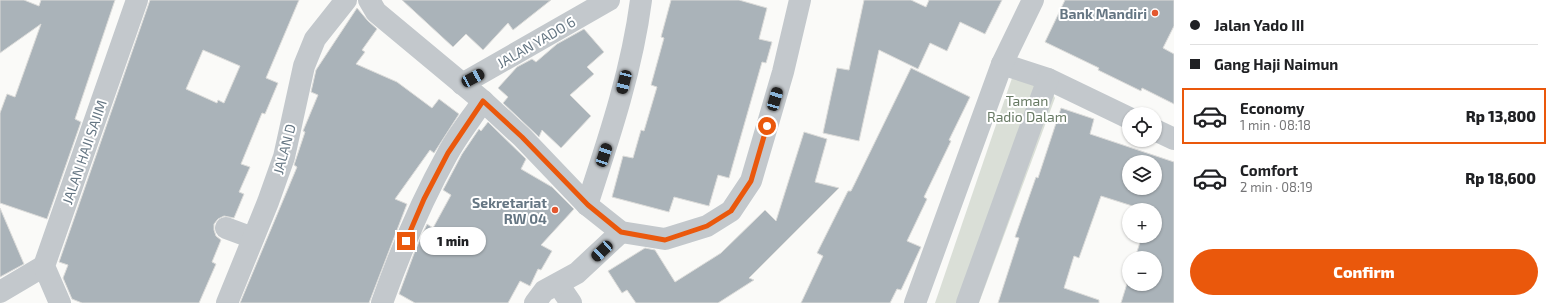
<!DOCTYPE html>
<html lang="en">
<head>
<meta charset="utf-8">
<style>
  :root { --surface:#fff; --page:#f2f2f2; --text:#202124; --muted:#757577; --line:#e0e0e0; --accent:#ea580c }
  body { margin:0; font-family:"Exo 2",sans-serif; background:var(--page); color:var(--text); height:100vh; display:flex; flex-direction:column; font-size:15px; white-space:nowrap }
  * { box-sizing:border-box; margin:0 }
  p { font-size:13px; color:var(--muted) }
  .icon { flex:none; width:22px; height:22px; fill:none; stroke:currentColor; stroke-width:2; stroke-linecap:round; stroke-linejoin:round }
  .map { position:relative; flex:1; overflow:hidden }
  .drawer { display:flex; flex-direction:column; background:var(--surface); width:380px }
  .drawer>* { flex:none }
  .top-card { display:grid; align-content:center; height:88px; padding:0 16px; background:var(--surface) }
  .fabs { position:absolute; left:1122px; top:107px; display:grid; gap:8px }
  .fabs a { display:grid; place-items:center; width:40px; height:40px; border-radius:50%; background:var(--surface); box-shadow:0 1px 3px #0004; font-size:20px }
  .end { position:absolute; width:18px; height:18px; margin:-9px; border:5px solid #ea580c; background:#fff; box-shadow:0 0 0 2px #fff }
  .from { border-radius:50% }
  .bubble { position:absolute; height:28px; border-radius:14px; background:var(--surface); box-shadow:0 1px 3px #0004; font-size:13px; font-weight:800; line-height:28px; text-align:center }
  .car { position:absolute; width:12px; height:24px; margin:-12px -6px; border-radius:5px; box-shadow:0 0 3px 1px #0007; background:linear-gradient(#222 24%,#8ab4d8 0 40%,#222 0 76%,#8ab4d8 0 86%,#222 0) }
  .top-card b { display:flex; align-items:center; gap:14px; height:38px; font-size:15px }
  .top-card b+b { border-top:1px solid var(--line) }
  .top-card i { width:10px; height:10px; background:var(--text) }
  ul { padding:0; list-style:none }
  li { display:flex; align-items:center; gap:12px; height:56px; margin:0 8px 6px; padding:0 8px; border:2px solid transparent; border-radius:0px }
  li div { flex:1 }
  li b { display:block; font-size:15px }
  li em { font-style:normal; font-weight:800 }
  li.selected { border-color:var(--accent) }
  li>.icon { width:36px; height:36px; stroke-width:1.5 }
  .action { display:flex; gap:8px; margin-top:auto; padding:8px 16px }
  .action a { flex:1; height:46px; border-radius:24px; background:var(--accent); color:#fff; font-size:16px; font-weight:800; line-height:46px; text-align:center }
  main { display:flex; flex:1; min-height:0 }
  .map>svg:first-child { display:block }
  .green { fill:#dadfd7 }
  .building { fill:#aab3b9; stroke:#dcdcda; fill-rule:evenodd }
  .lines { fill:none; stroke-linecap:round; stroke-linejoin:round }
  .minor { stroke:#c3c8cc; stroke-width:22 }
  .route { stroke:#ea580c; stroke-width:5 }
  .poi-dot { fill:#e4572e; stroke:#fff; stroke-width:1.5 }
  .labels { text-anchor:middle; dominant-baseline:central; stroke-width:4; stroke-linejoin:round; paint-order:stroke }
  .poi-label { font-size:14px; font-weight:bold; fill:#657683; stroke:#fff; text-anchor:end }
  .street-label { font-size:14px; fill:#657683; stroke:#fff }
  .park-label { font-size:14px; fill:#687a64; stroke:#fff }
</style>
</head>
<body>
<main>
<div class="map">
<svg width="1174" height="303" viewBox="0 0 1174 303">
  <rect width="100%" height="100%" fill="#fafaf8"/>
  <!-- green -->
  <path class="green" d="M1012 78 1046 82 1055 98 979 303H935Z"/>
  <!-- building -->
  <g class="building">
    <path d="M0 0H24L39 6 41 0H115L75 119 81 122 47 219 0 203V113L7 94 15 97 41 24 0 53Z"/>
    <path d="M150 0H299L266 78 278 83 265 114 262 113 241 164 250 167 239 192 244 194 234 218 224 216 218 219 214 224V230L216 236 221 240 212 262 216 264 199 303H82L72 299 63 278 68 265 59 262ZM203 50 240 66 224 103 218 100 217 103 186 89Z"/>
    <path d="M402 0H551L513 30 508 23 483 50 466 34 453 47Z"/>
    <path d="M671 0H739L767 8 759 39 772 42 766 63 762 62 729 178 718 175 709 206 674 197 669 212 612 197 623 156 633 158 641 130 644 131 657 87 651 85 664 38 661 37Z"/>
    <path d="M864 0H911L926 7 929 0H1002L985 34 960 22 947 51 930 43 918 69 879 50 859 141 823 133 837 68 849 70Z"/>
    <path d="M1065 0H1174V26L1163 48 1174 54V104L1142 88 1141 91 1098 70 1099 68 1045 42Z"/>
    <path d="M357 8 368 21 377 29 362 50 365 52 356 64 397 82 432 108 439 99 459 114 434 153 430 150 395 199 407 204 369 303H240L297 167 294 165 305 132 303 131 318 95 311 92 316 70Z"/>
    <path d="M584 29 604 52 587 67 594 74 570 95 591 116 561 148 542 130 539 137 503 103 508 97 498 88 517 67 532 59 536 62 557 44Z"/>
    <path d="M911 68 970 97 949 140 951 141 924 197 927 199 907 241 921 247 901 290 897 289 890 303H801L823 256 817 253 848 191H851L855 183Z"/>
    <path d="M1061 108 1094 119 1090 134 1174 162V303H1121L1129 277V284H1155V258H1135L1141 239 1137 238 1138 236H1155V210H1145L1101 196 1079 258 1074 256 1064 288 1099 300V303H998L1019 238 1015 237 1036 177 1038 178ZM1129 162H1155V188H1129Z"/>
    <path d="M488 122 526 159 521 169 552 187 574 209 541 245 552 251 541 270 538 269 530 286 520 281 508 303H415L399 294 415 251 427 224 433 228 451 195 443 190 462 154 479 129 481 131Z"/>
    <path d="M804 132 827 139 815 182 839 188 749 278 754 280 718 303H636L627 290 622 293 608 271 645 248 655 250 675 282 721 253 765 210 776 221Z"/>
    <path d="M0 208 24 264 0 277Z"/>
  </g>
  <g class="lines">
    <!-- minor -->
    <g class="minor">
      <path d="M369 0 376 12 483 101 522 137 587 205 621 232 665 239 707 226 731 211 751 181 783 72 800 0"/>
      <path d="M1002 64 1048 79 1129 118"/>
      <path d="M462 84 609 0"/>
      <path d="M1155 130 1174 139"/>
      <path d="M587 205C609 138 632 70 641 0"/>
      <path d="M226 228 253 238"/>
      <path d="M558 284 571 303"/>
      <path d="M0 292 44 266"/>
      <path d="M60 303 44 266 137 0"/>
      <path d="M227 303 268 202 284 157 304 66 315 39 346 0"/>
      <path d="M382 303C400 252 421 202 447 155 457 136 471 119 483 101"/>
      <path d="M535 303 544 291 577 273 621 232"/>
      <path d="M915 303 1002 64 1033 0"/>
      <path d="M967 303 1048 79"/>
    </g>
  </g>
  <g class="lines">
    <!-- route -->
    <path class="route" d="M406 241 424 199 448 153 483 101 522 137 588 205 621 232 665 240 707 226 731 211 751 181 767 126"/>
  </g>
  <!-- markers -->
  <g class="poi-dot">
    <circle cx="1155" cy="13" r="4"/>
    <circle cx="555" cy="210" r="4"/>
  </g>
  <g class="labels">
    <!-- poi labels -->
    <g class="poi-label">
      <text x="1147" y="13">Bank Mandiri</text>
      <text x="547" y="202">Sekretariat<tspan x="547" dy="16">RW 04</tspan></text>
    </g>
    <!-- street labels -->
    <g class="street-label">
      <text transform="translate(536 42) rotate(-30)">JALAN YADO 6</text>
      <text transform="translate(284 149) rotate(-75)">JALAN D</text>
      <text transform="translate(84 152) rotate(-71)">JALAN HAJI SAJIM</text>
    </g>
    <!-- park labels -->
    <g class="park-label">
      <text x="1027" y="100">Taman<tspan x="1027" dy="16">Radio Dalam</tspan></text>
    </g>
  </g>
</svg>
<div class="fabs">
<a><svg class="icon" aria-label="locate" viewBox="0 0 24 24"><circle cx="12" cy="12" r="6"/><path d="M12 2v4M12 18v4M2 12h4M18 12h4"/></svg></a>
<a><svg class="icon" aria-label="layers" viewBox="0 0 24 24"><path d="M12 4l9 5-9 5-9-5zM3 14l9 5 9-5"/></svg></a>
<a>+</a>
<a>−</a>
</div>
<i class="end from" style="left:767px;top:126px"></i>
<i class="end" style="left:406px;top:241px"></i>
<div class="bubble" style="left:420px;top:227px;width:66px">1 min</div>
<i class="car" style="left:473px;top:78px;rotate:62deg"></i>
<i class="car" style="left:624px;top:82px;rotate:194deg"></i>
<i class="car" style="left:775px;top:99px;rotate:16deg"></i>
<i class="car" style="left:604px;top:155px;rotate:18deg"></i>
<i class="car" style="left:602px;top:251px;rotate:227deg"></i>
</div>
<section class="drawer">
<div class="top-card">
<b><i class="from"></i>Jalan Yado III</b>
<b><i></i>Gang Haji Naimun</b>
</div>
<ul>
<li class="selected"><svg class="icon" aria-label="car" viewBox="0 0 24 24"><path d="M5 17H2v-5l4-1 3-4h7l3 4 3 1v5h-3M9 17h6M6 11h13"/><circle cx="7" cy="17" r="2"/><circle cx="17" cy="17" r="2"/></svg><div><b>Economy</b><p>1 min · 08:18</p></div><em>Rp 13,800</em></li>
<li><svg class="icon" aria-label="car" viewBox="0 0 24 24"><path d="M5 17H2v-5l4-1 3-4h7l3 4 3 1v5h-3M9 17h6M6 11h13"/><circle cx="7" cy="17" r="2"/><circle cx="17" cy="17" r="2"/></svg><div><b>Comfort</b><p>2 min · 08:19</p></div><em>Rp 18,600</em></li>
</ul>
<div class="action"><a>Confirm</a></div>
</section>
</main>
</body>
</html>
